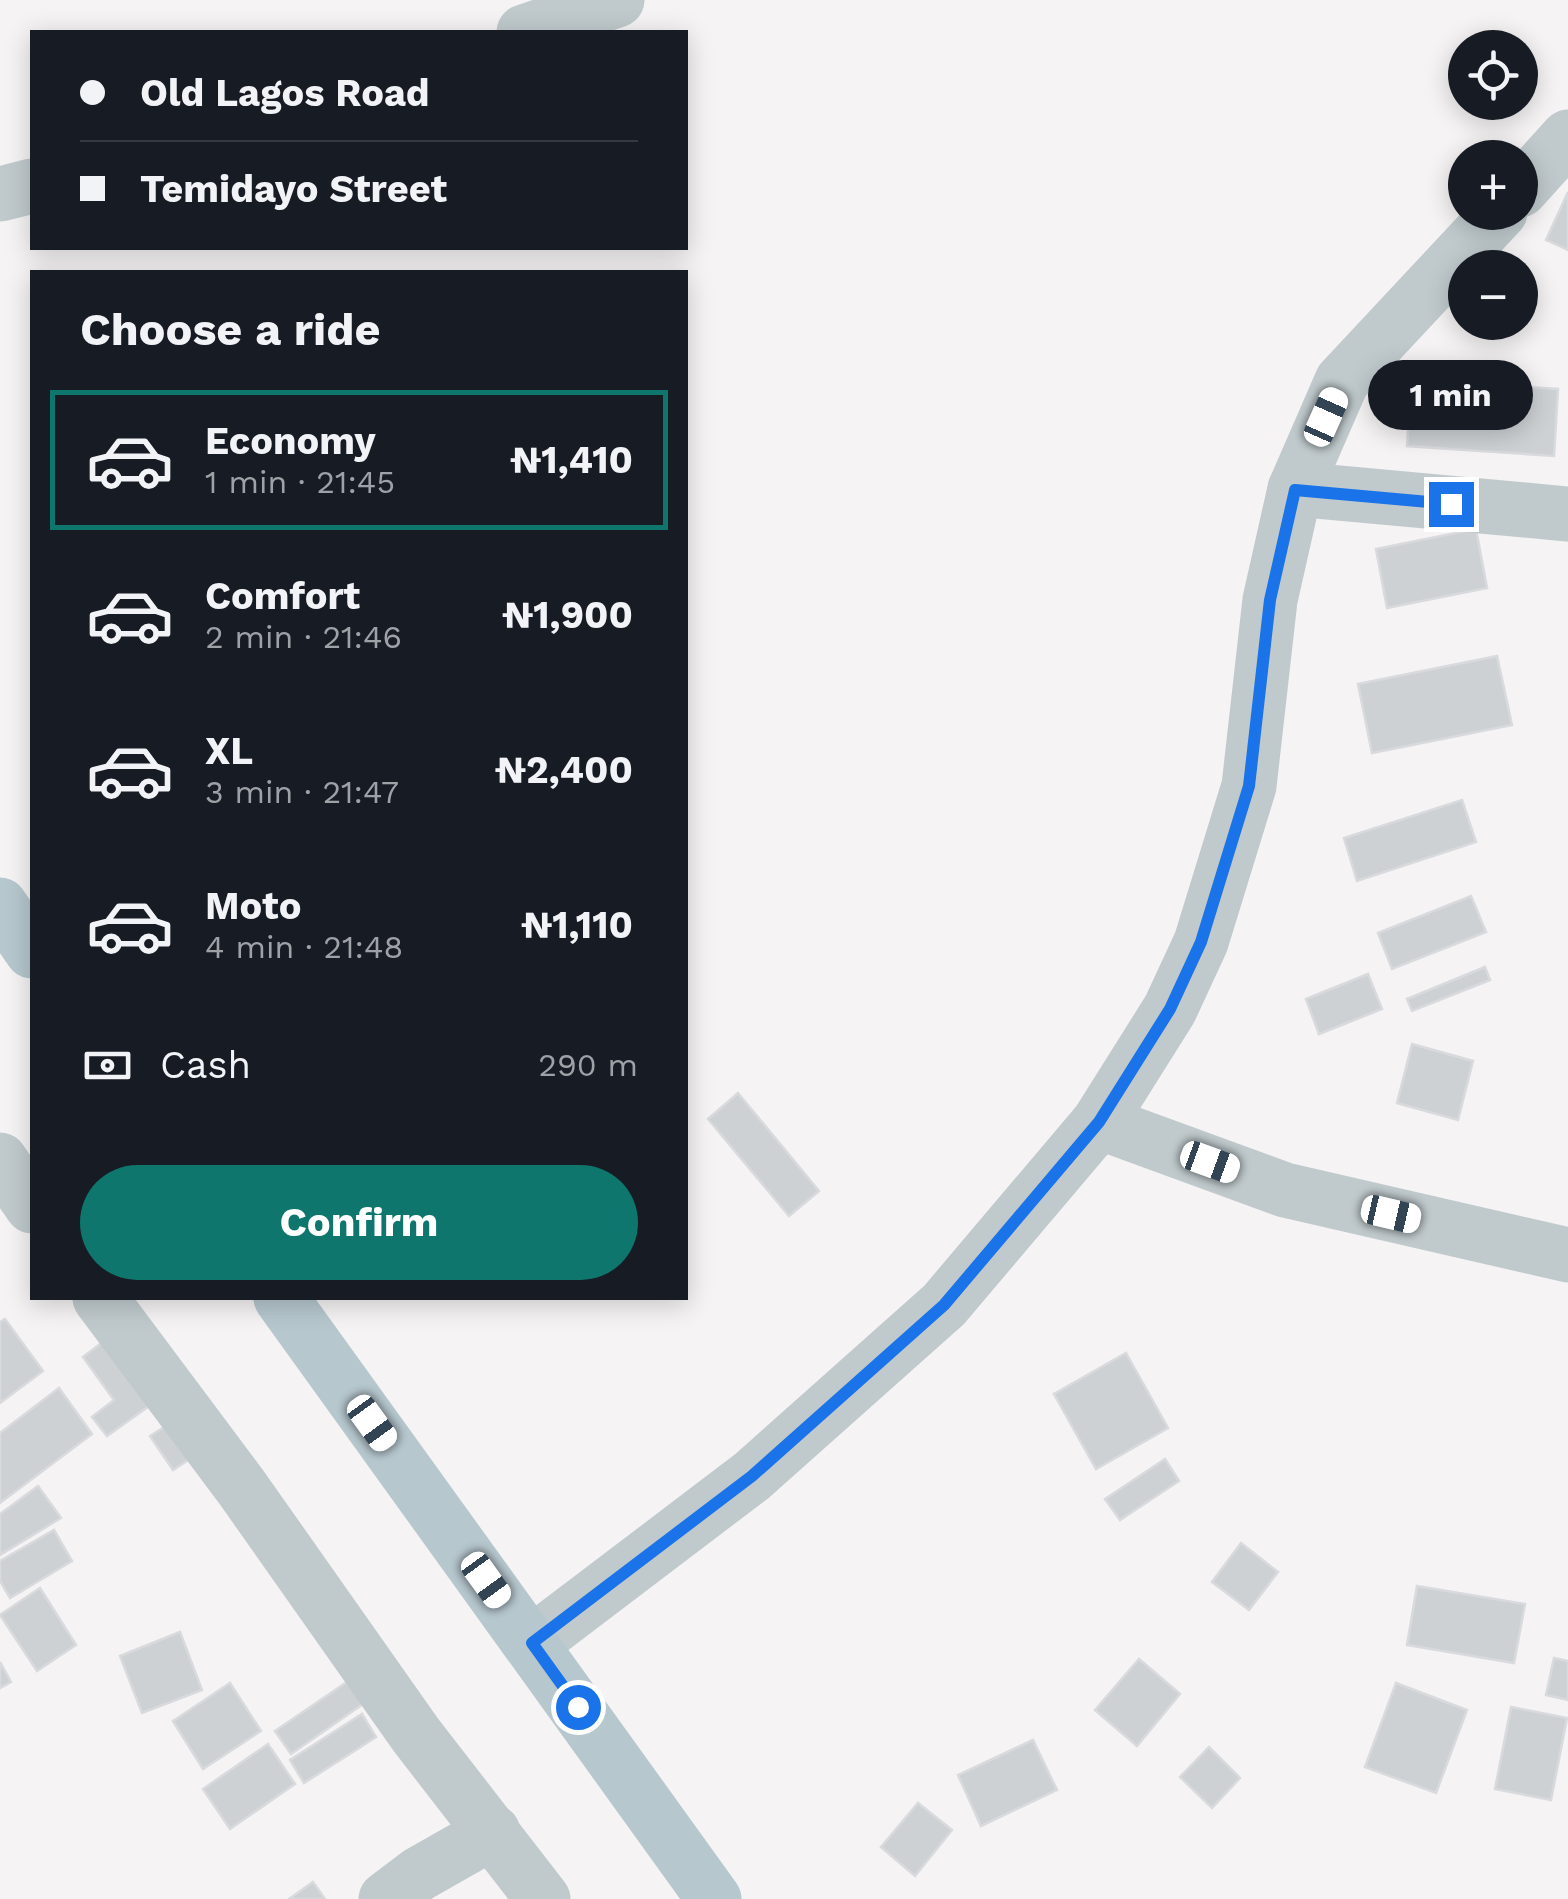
<!DOCTYPE html>
<html lang="en">
<head>
<meta charset="utf-8">
<style>
  :root { --surface:#171b24; --page:#20242c; --text:#f1f3f6; --muted:#9ea1a6; --line:#363941; --accent:#0f766e }
  body { margin:0; font-family:"Work Sans",sans-serif; background:var(--page); color:var(--text); height:100vh; display:flex; flex-direction:column; font-size:38px; white-space:nowrap }
  * { box-sizing:border-box; margin:0 }
  p { font-size:32px; color:var(--muted) }
  .icon { flex:none; width:55px; height:55px; fill:none; stroke:currentColor; stroke-width:2; stroke-linecap:round; stroke-linejoin:round }
  .map { position:relative; flex:1; overflow:hidden }
  .details { position:absolute; left:30px; top:270px; width:658px; height:1030px; display:flex; flex-direction:column; background:var(--surface); border-radius:0px; box-shadow:0 5px 25px #0003 }
  .details>* { flex:none }
  .guide { position:absolute; left:30px; top:30px; width:658px; height:220px; border-radius:0px; box-shadow:0 5px 25px #0003; display:grid; align-content:center; height:220px; padding:0 50px; background:var(--surface) }
  .fabs { position:absolute; left:1448px; top:30px; display:grid; gap:20px }
  .fabs a { display:grid; place-items:center; width:90px; height:90px; border-radius:50%; background:var(--surface); box-shadow:0 5px 25px #0003; font-size:50px }
  .end { position:absolute; width:45px; height:45px; margin:-22px; border:12px solid #1a73e8; background:#fff; box-shadow:0 0 0 5px #fff }
  .from { border-radius:50% }
  .bubble { position:absolute; height:70px; border-radius:35px; background:var(--surface); box-shadow:0 5px 25px #0003; font-size:32px; font-weight:700; line-height:70px; text-align:center }
  .car { position:absolute; width:30px; height:60px; margin:-30px -15px; border-radius:12px; box-shadow:0 0 8px 2px #0007; background:linear-gradient(#fff 24%,#345 0 40%,#fff 0 76%,#345 0 86%,#fff 0) }
  .guide b { display:flex; align-items:center; gap:35px; height:95px; font-size:38px }
  .guide b+b { border-top:2px solid var(--line) }
  .guide i { width:25px; height:25px; background:var(--text) }
  ul { padding:0; list-style:none }
  li { display:flex; align-items:center; gap:30px; height:140px; margin:0 20px 15px; padding:0 30px; border:5px solid transparent; border-radius:0px }
  li div { flex:1 }
  li b { display:block; font-size:38px }
  li em { font-style:normal; font-weight:700 }
  li.on { border-color:var(--accent) }
  li>.icon { width:90px; height:90px; stroke-width:1.5 }
  h2 { padding:0 50px; font-size:45px; line-height:120px }
  .pay { display:flex; align-items:center; gap:25px; height:110px; padding:0 50px; font-size:38px }
  .pay p { margin-inline-start:auto }
  .button { display:flex; gap:20px; margin-top:auto; padding:20px 50px }
  .button a { flex:1; height:115px; border-radius:60px; background:var(--accent); color:#fff; font-size:40px; font-weight:700; line-height:115px; text-align:center }
  .map>svg:first-child { display:block }
  .building { fill:#cdd1d4; stroke:#d8dadd; stroke-width:2.5 }
  .lines { fill:none; stroke-linecap:round; stroke-linejoin:round }
  .minor { stroke:#c0cacd; stroke-width:55 }
  .major { stroke:#b6c7ce; stroke-width:55 }
  .route { stroke:#1a73e8; stroke-width:12 }
</style>
</head>
<body>
<div class="map">
<svg width="1568" height="1899" viewBox="0 0 1568 1899">
  <rect width="100%" height="100%" fill="#f5f3f3"/>
  <!-- building -->
  <g class="building">
    <path d="M1568 192V250L1546 240Z"/>
    <path d="M1411 379 1558 389 1554 456 1407 446Z"/>
    <path d="M1476 529 1487 588 1387 608 1376 549Z"/>
    <path d="M1497 656 1512 725 1372 753 1358 684Z"/>
    <path d="M1462 800 1476 842 1357 881 1344 838Z"/>
    <path d="M1471 896 1486 932 1392 969 1378 933Z"/>
    <path d="M1485 967 1490 980 1412 1011 1407 999Z"/>
    <path d="M1368 974 1382 1009 1319 1034 1306 999Z"/>
    <path d="M1412 1044 1473 1061 1458 1120 1397 1103Z"/>
    <path d="M738 1093 819 1191 789 1216 708 1119Z"/>
    <path d="M5 1319 43 1371 0 1403V1322Z"/>
    <path d="M112 1335 159 1399 107 1436 92 1417 114 1400 83 1357Z"/>
    <path d="M1126 1353 1168 1428 1096 1469 1054 1394Z"/>
    <path d="M59 1388 92 1434 0 1503V1433Z"/>
    <path d="M180 1417 202 1451 173 1470 150 1436Z"/>
    <path d="M1165 1459 1179 1481 1120 1520 1105 1499Z"/>
    <path d="M38 1486 61 1518 0 1555V1514Z"/>
    <path d="M54 1530 72 1561 10 1598 0 1581V1561Z"/>
    <path d="M1241 1543 1278 1572 1249 1610 1212 1582Z"/>
    <path d="M1417 1586 1525 1604 1514 1663 1407 1645Z"/>
    <path d="M40 1588 76 1645 37 1671 0 1615Z"/>
    <path d="M180 1632 202 1690 142 1713 120 1656Z"/>
    <path d="M1554 1658 1568 1661V1700L1546 1695Z"/>
    <path d="M1139 1659 1180 1694 1137 1746 1095 1710Z"/>
    <path d="M0 1662 11 1682 0 1688Z"/>
    <path d="M347 1682 363 1704 291 1754 275 1731Z"/>
    <path d="M230 1683 261 1731 203 1769 173 1721Z"/>
    <path d="M1396 1683 1467 1710 1436 1793 1365 1767Z"/>
    <path d="M1511 1707 1567 1718 1551 1800 1495 1789Z"/>
    <path d="M362 1714 376 1737 304 1783 290 1760Z"/>
    <path d="M1033 1740 1057 1790 981 1826 958 1775Z"/>
    <path d="M268 1744 295 1784 230 1829 203 1789Z"/>
    <path d="M1209 1747 1240 1778 1212 1808 1180 1777Z"/>
    <path d="M918 1803 952 1830 915 1876 881 1847Z"/>
    <path d="M313 1882 325 1899H289Z"/>
  </g>
  <g class="lines">
    <!-- minor -->
    <g class="minor">
      <path d="M524 32 617 0"/>
      <path d="M1520 190 1568 137"/>
      <path d="M0 194 32 186"/>
      <path d="M1295 489 1568 514"/>
      <path d="M1099 1122 1285 1190 1568 1255"/>
      <path d="M0 1160 32 1206"/>
      <path d="M100 1298 242 1488 416 1735 543 1899"/>
      <path d="M532 1643 752 1476 944 1305 1099 1122 1170 1009 1201 942 1249 786 1270 600 1295 489 1342 381 1500 212"/>
      <path d="M386 1899 419 1874 493 1832"/>
    </g>
    <!-- major -->
    <g class="major">
      <path d="M0 905 32 951"/>
      <path d="M281 1298 714 1899"/>
    </g>
  </g>
  <g class="lines">
    <!-- route -->
    <path class="route" d="M578 1707 532 1643 752 1476 944 1305 1099 1122 1170 1009 1201 942 1249 786 1270 600 1295 490 1451 504"/>
  </g>
</svg>
<div class="fabs">
<a><svg class="icon" aria-label="locate" viewBox="0 0 24 24"><circle cx="12" cy="12" r="6"/><path d="M12 2v4M12 18v4M2 12h4M18 12h4"/></svg></a>
<a>+</a>
<a>−</a>
</div>
<i class="end from" style="left:578px;top:1707px"></i>
<i class="end" style="left:1451px;top:504px"></i>
<div class="bubble" style="left:1368px;top:360px;width:165px">1 min</div>
<i class="car" style="left:1326px;top:417px;rotate:24deg"></i>
<i class="car" style="left:1210px;top:1162px;rotate:110deg"></i>
<i class="car" style="left:1391px;top:1214px;rotate:103deg"></i>
<i class="car" style="left:372px;top:1423px;rotate:144deg"></i>
<i class="car" style="left:486px;top:1580px;rotate:144deg"></i>
<div class="guide">
<b><i class="from"></i>Old Lagos Road</b>
<b><i></i>Temidayo Street</b>
</div>
<section class="details">
<h2>Choose a ride</h2>
<ul>
<li class="on"><svg class="icon" aria-label="car" viewBox="0 0 24 24"><path d="M5 17H2v-5l4-1 3-4h7l3 4 3 1v5h-3M9 17h6M6 11h13"/><circle cx="7" cy="17" r="2"/><circle cx="17" cy="17" r="2"/></svg><div><b>Economy</b><p>1 min · 21:45</p></div><em>₦1,410</em></li>
<li><svg class="icon" aria-label="car" viewBox="0 0 24 24"><path d="M5 17H2v-5l4-1 3-4h7l3 4 3 1v5h-3M9 17h6M6 11h13"/><circle cx="7" cy="17" r="2"/><circle cx="17" cy="17" r="2"/></svg><div><b>Comfort</b><p>2 min · 21:46</p></div><em>₦1,900</em></li>
<li><svg class="icon" aria-label="car" viewBox="0 0 24 24"><path d="M5 17H2v-5l4-1 3-4h7l3 4 3 1v5h-3M9 17h6M6 11h13"/><circle cx="7" cy="17" r="2"/><circle cx="17" cy="17" r="2"/></svg><div><b>XL</b><p>3 min · 21:47</p></div><em>₦2,400</em></li>
<li><svg class="icon" aria-label="car" viewBox="0 0 24 24"><path d="M5 17H2v-5l4-1 3-4h7l3 4 3 1v5h-3M9 17h6M6 11h13"/><circle cx="7" cy="17" r="2"/><circle cx="17" cy="17" r="2"/></svg><div><b>Moto</b><p>4 min · 21:48</p></div><em>₦1,110</em></li>
</ul>
<div class="pay"><svg class="icon" aria-label="cash" viewBox="0 0 24 24"><path d="M3 7h18v10H3z"/><circle cx="12" cy="12" r="2"/></svg>Cash<p>290 m</p></div>
<div class="button"><a>Confirm</a></div>
</section>
</div>
</body>
</html>
